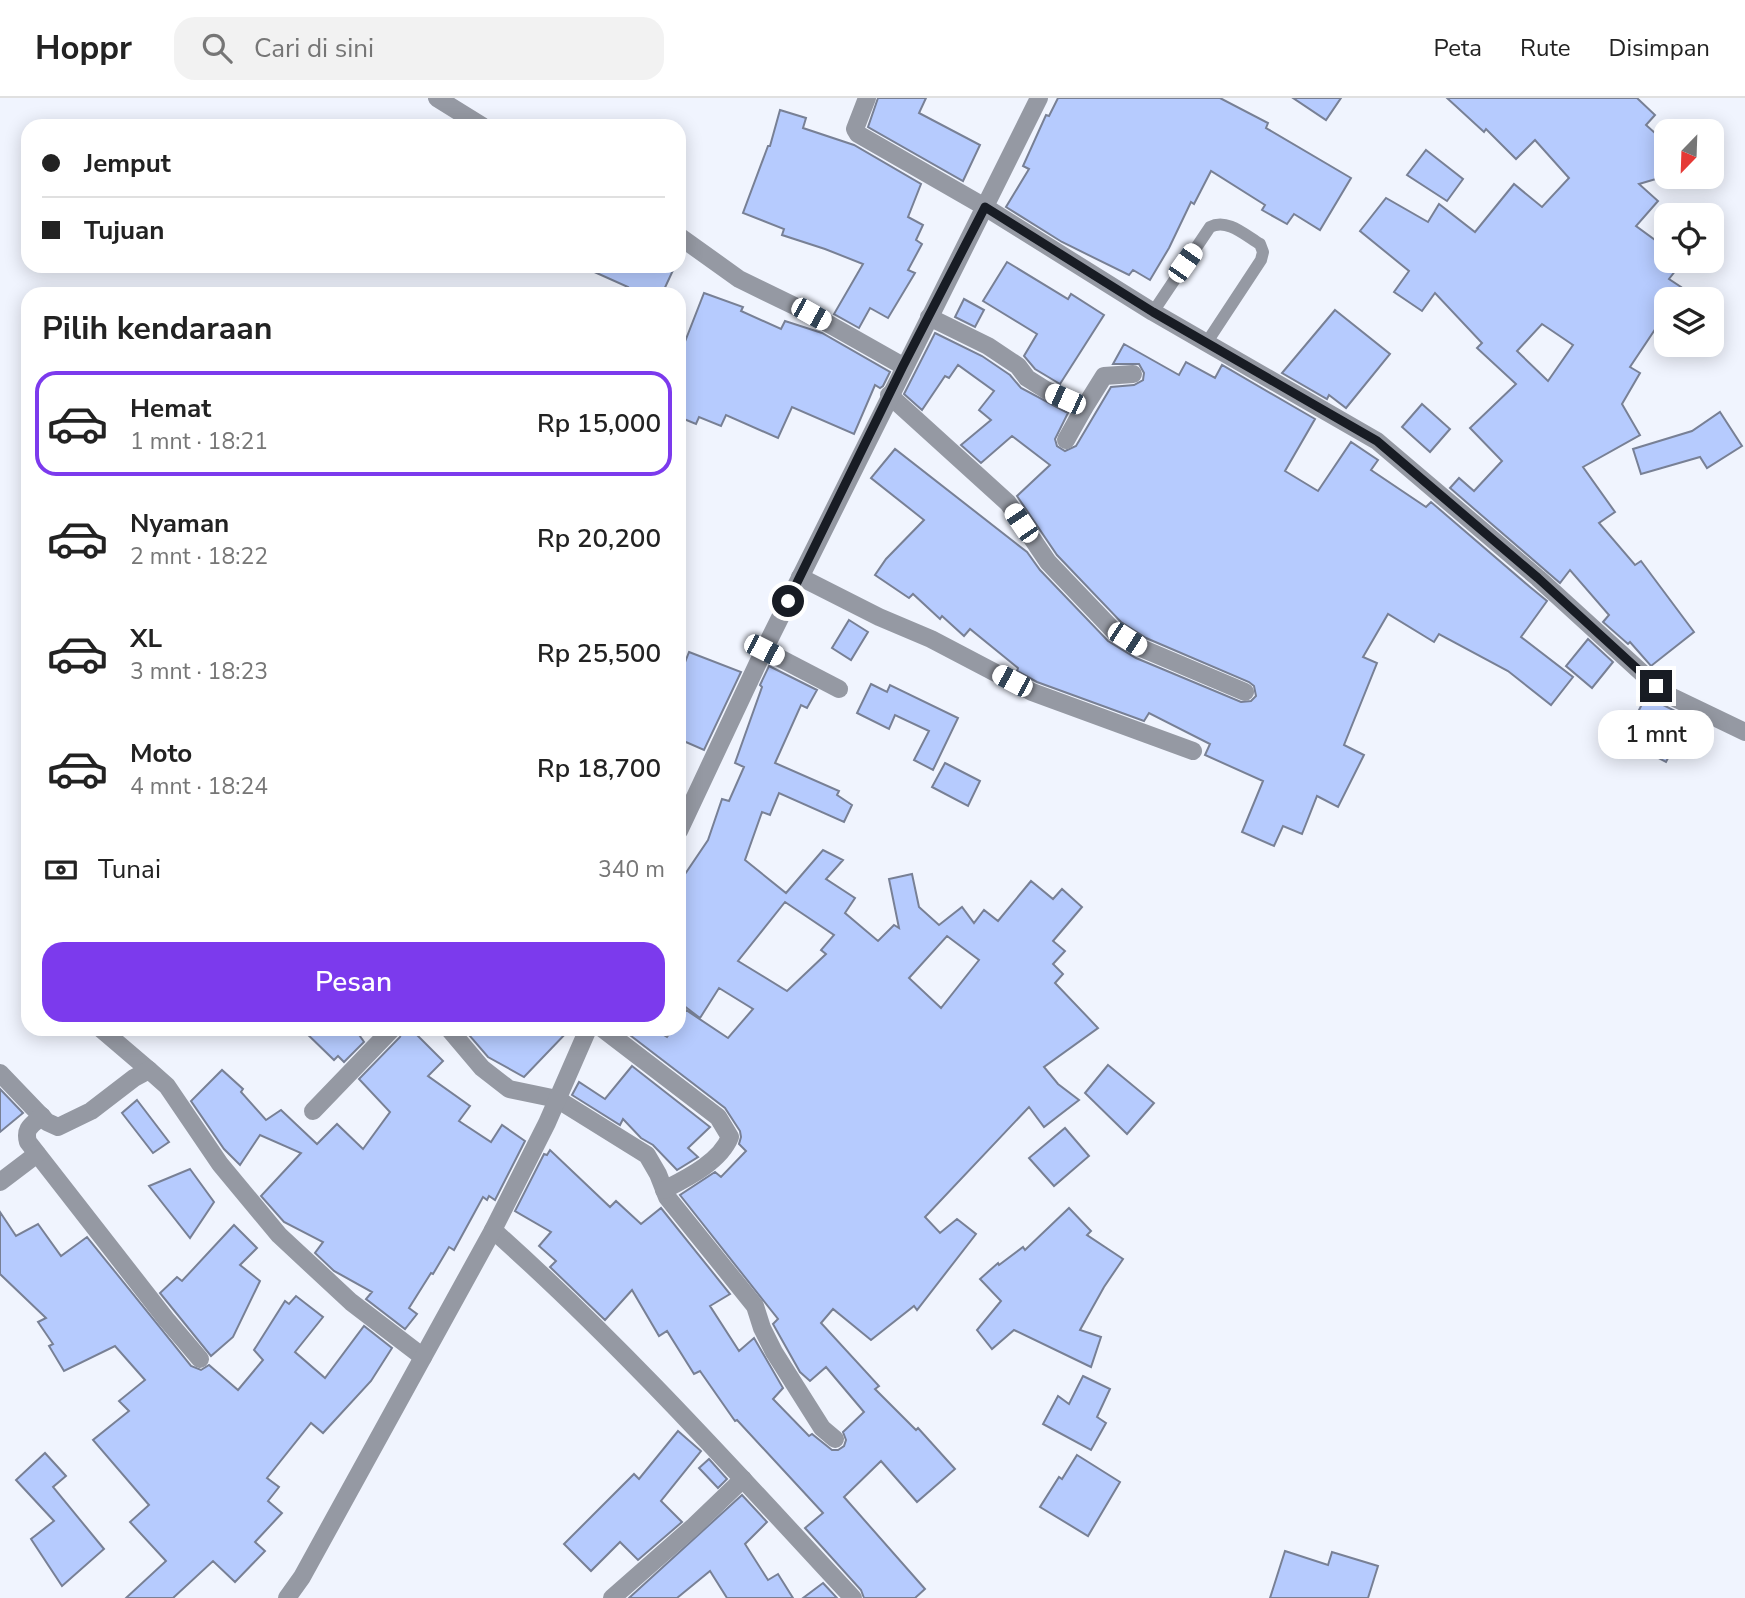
<!DOCTYPE html>
<html lang="id">
<head>
<meta charset="utf-8">
<style>
  :root { --surface:#fff; --page:#f2f2f2; --text:#222; --muted:#767676; --line:#e0e0e0; --accent:#7c3aed }
  body { margin:0; font-family:"Nunito Sans",sans-serif; background:var(--page); color:var(--text); height:100vh; display:flex; flex-direction:column; font-size:26px; white-space:nowrap }
  * { box-sizing:border-box; margin:0 }
  p { font-size:23px; color:var(--muted) }
  .icon { flex:none; width:38px; height:38px; fill:none; stroke:currentColor; stroke-width:2; stroke-linecap:round; stroke-linejoin:round }
  .map { position:relative; flex:1; overflow:hidden }
  .panel { position:absolute; left:21px; top:189px; width:665px; height:749px; display:flex; flex-direction:column; background:var(--surface); border-radius:21px; box-shadow:0 4px 18px #0003 }
  .panel>* { flex:none }
  .hud { position:absolute; left:21px; top:21px; width:665px; height:154px; border-radius:21px; box-shadow:0 4px 18px #0003; display:grid; align-content:center; height:154px; padding:0 21px; background:var(--surface) }
  .needle { width:46px; rotate:203deg }
  .tools { position:absolute; left:1654px; top:21px; display:grid; gap:14px }
  .tools a { display:grid; place-items:center; width:70px; height:70px; border-radius:14px; background:var(--surface); box-shadow:0 4px 18px #0003; font-size:35px }
  .end { position:absolute; width:32px; height:32px; margin:-16px; border:9px solid #181c24; background:#fff; box-shadow:0 0 0 4px #fff }
  .from { border-radius:50% }
  .bubble { position:absolute; height:49px; border-radius:21px; background:var(--surface); box-shadow:0 4px 18px #0003; font-size:23px; font-weight:600; line-height:49px; text-align:center }
  .car { position:absolute; width:21px; height:42px; margin:-21px -10px; border-radius:9px; box-shadow:0 0 5px 2px #0007; background:linear-gradient(#fff 24%,#345 0 40%,#fff 0 76%,#345 0 86%,#fff 0) }
  .hud b { display:flex; align-items:center; gap:24px; height:66px; font-size:26px }
  .hud b+b { border-top:2px solid var(--line) }
  .hud i { width:18px; height:18px; background:var(--text) }
  ul { padding:0; list-style:none }
  li { display:flex; align-items:center; gap:21px; height:105px; margin:0 14px 10px; padding:0 7px; border:4px solid transparent; border-radius:21px }
  li div { flex:1 }
  li b { display:block; font-size:26px }
  li em { font-style:normal; font-weight:600 }
  li.active { border-color:var(--accent) }
  li>.icon { width:63px; height:63px; stroke-width:1.5 }
  h2 { padding:0 21px; font-size:32px; line-height:84px }
  .pay { display:flex; align-items:center; gap:18px; height:77px; padding:0 21px; font-size:26px }
  .pay p { margin-inline-start:auto }
  .primary-button { display:flex; gap:14px; margin-top:auto; padding:14px 21px }
  .primary-button a { flex:1; height:80px; border-radius:21px; background:var(--accent); color:#fff; font-size:28px; font-weight:600; line-height:80px; text-align:center }
  header { display:flex; align-items:center; gap:42px; box-sizing:border-box; height:98px; padding:0 35px; background:var(--surface); border-bottom:2px solid var(--line) }
  header strong { font-size:33px }
  nav { display:flex; gap:38px; margin-inline-start:auto; font-size:24px }
  .search { width:490px; height:63px; background:var(--page); display:flex; align-items:center; gap:18px; box-sizing:border-box; padding:0 24px; border-radius:21px; color:var(--muted); font-size:26px }
  .map>svg:first-child { display:block }
  .building { fill:#b6cbfe; stroke:#788095; stroke-width:2; fill-rule:evenodd }
  .lines { fill:none; stroke-linecap:round; stroke-linejoin:round }
  .lane { stroke:#9599a3; stroke-width:12 }
  .street { stroke:#9599a3; stroke-width:18 }
  .route { stroke:#181c24; stroke-width:9 }
</style>
</head>
<body>
<header>
<strong>Hoppr</strong>
<div class="search"><svg class="icon" aria-label="search" viewBox="0 0 24 24"><circle cx="10" cy="10" r="6"/><path d="M15 15l6 6"/></svg>Cari di sini</div>
<nav><a>Peta</a><a>Rute</a><a>Disimpan</a></nav>
</header>
<div class="map">
<svg width="1745" height="1500" viewBox="0 0 1745 1500">
  <rect width="100%" height="100%" fill="#f0f4fe"/>
  <!-- building -->
  <g class="building">
    <path d="M878 0H926L919 15 980 47 963 83 868 29Z"/>
    <path d="M1058 0H1220L1268 25 1266 30 1351 80 1320 132 1294 116 1287 126 1262 112 1265 107 1211 73 1194 106 1191 104 1169 150 1150 182 1133 172 1129 177 1062 144 1006 109 1029 71 1023 68 1046 17 1049 18Z"/>
    <path d="M1293 0H1341L1326 22Z"/>
    <path d="M1447 0H1637L1655 17 1646 27 1666 45V78L1639 86 1658 103 1636 128 1666 150V163H1683L1669 181 1681 189 1672 201H1666V233L1658 227 1630 269 1640 275 1622 306 1640 337 1583 369 1615 414 1599 425 1635 467 1641 463 1694 534 1651 568 1630 544 1628 546 1603 524 1609 517 1570 472 1560 485 1450 390 1459 380 1474 393 1502 363 1470 330 1516 286 1477 250 1482 245 1435 195 1422 213 1394 194 1409 173 1360 133 1386 100 1428 124 1439 106 1475 134 1514 86 1542 109 1569 80 1535 42 1516 61 1486 31 1484 34ZM1542 226 1573 247 1548 283 1517 253Z"/>
    <path d="M780 12 806 20 803 30 854 47 921 86 908 119 923 127 916 142 922 146 908 172 915 175 888 220 870 210 859 230 834 216 863 166 825 151 782 137 784 131 743 115 768 48H770Z"/>
    <path d="M1426 52 1463 81 1447 103 1407 77Z"/>
    <path d="M1007 164 1068 201 1071 196 1104 217 1060 286 1035 271 1024 258 1037 236 983 203Z"/>
    <path d="M581 168H675L662 196H625L628 189Z"/>
    <path d="M704 195 743 209 741 213 781 231 785 223 822 235 890 274 883 288 880 290 875 287 854 336 792 309 778 340 726 317 721 328 699 319 696 326 679 319V259Z"/>
    <path d="M964 201 984 212 975 229 955 219Z"/>
    <path d="M1335 212 1390 256 1346 310 1329 297 1327 301 1282 275Z"/>
    <path d="M935 235 982 258 1010 277 1021 290 1068 315 1055 341 1057 348 1065 353 1076 348 1111 289 1134 287 1143 282 1144 275 1139 266H1113L1124 246 1179 277 1186 264 1215 280 1222 267 1315 321 1285 373 1318 393 1351 344 1378 362 1371 372 1426 409 1431 404 1530 489 1547 503 1521 539 1573 579 1551 607 1508 573 1439 536 1434 544 1388 516 1363 559 1377 565 1344 647 1364 657 1338 709 1317 698 1302 736 1283 728 1274 748 1242 734 1263 683 1205 657 1210 646 1149 615 1144 623 1037 584 1017 573 1018 570 970 531 964 538 942 518 940 521 913 496 909 500 875 477 886 461 924 422 871 380 895 351 1027 454 1040 472 1108 543 1136 560 1241 604 1251 603 1256 598 1254 588 1249 584 1146 540 1121 524 1057 457 1017 398 1050 367 1012 338 981 365 961 347 991 322 979 312 994 293 958 267 949 280 945 278 922 312 904 296Z"/>
    <path d="M1422 306 1450 331 1430 354 1402 329Z"/>
    <path d="M1720 314 1742 348 1707 370 1700 359 1641 376 1633 351 1692 333Z"/>
    <path d="M849 522 868 534 851 562 832 550Z"/>
    <path d="M1588 541 1613 564 1592 590 1566 568Z"/>
    <path d="M689 554 741 574 704 652 679 641V580Z"/>
    <path d="M769 568 817 592 807 610 801 607 775 665 839 693 837 697 852 707 844 724 779 695 770 717 762 714 745 762 786 795 823 752 843 762 826 781 855 800 845 815 878 843 894 827 899 830 889 781 912 776 919 809 939 827 962 809 974 825 984 812 998 823 1031 783 1053 801 1062 791 1082 809 1053 843 1065 853 1053 866 1063 876 1055 885 1098 930 1044 969 1058 986 1079 1002 1044 1029 1029 1009 925 1119 940 1135 957 1121 976 1136 917 1212 914 1208 871 1242 833 1211 821 1225 879 1288 875 1291 916 1332 918 1330 955 1371 917 1404 881 1363 844 1399 925 1491 915 1500H864L861 1492 805 1430 823 1415 737 1322 735 1323 700 1273 694 1276 667 1233 659 1238 632 1192 605 1222 550 1169 556 1163 539 1148 551 1134 515 1113 544 1056 547 1057 550 1052 610 1109 616 1103 641 1126 661 1110 730 1196 710 1208 739 1253 754 1240 783 1290 773 1301 809 1338 812 1336 832 1352H838L844 1348 846 1342 843 1334 864 1314 826 1269 810 1283 800 1274 773 1226 778 1221 680 1097 715 1074 721 1079 746 1053 739 1046 741 1039 740 1033 725 1010 622 931H654L667 939 673 931H679V922L686 912 728 940 753 911 719 890 700 920 679 904V785L708 742 722 701 729 703 744 669 735 665 762 589 760 587ZM785 804 834 837 821 852 826 856 787 893 738 863ZM947 838 979 862 941 910 909 880Z"/>
    <path d="M871 586 887 594 890 587 958 620 933 672 914 662 929 633 895 617 889 631 857 615Z"/>
    <path d="M1647 596 1659 605 1689 620 1666 664 1624 642Z"/>
    <path d="M945 665 980 683 968 708 932 689Z"/>
    <path d="M302 931H355L364 944 344 964 338 958 334 962Z"/>
    <path d="M403 931H411L443 963 428 978 470 1008 459 1023 491 1044 502 1027 525 1043 495 1102 489 1098 487 1102 483 1099 454 1152 449 1149 433 1176 431 1175 409 1210 417 1216 405 1231 366 1201 372 1194 334 1173 315 1155 323 1144 284 1124 261 1098 301 1055 260 1037 240 1067 224 1051 191 1003 222 972 243 991 241 994 266 1022 281 1012 317 1046 337 1026 363 1051 390 1014 359 981 400 939Z"/>
    <path d="M473 931H570L524 979 488 959 469 937Z"/>
    <path d="M1108 967 1154 1005 1127 1036 1085 995Z"/>
    <path d="M632 968 710 1029 688 1050 698 1059 677 1072 653 1047 641 1040 623 1021 620 1027 572 997 579 984 605 1001Z"/>
    <path d="M0 991 23 1015 0 1034Z"/>
    <path d="M137 1002 169 1044 153 1055 122 1015Z"/>
    <path d="M1065 1030 1089 1058 1054 1088 1029 1060Z"/>
    <path d="M190 1071 214 1104 190 1140 149 1088Z"/>
    <path d="M1069 1110 1091 1133 1087 1137 1123 1161 1104 1189 1080 1232 1101 1239 1091 1269 1014 1232 992 1251 977 1232 1001 1203 980 1181 998 1165 999 1167 1023 1149 1025 1152Z"/>
    <path d="M0 1114 16 1138 38 1126 61 1158 87 1139 191 1268 201 1272 209 1267 238 1292 263 1262 254 1252 285 1203 289 1206 296 1198 323 1219 295 1254 325 1280 364 1228 392 1250 371 1283 323 1335 311 1325 267 1380 279 1389 268 1403 282 1415 255 1444 265 1453 235 1484 213 1463 173 1500H126L166 1463 130 1424 149 1407 93 1342 129 1313 119 1303 145 1282 115 1248 64 1273 49 1248 53 1246 38 1224 46 1220 0 1176Z"/>
    <path d="M234 1127 257 1150 240 1167 260 1183 233 1239 211 1258 160 1195 177 1179 182 1183Z"/>
    <path d="M1083 1278 1110 1291 1097 1319 1106 1325 1091 1352 1043 1326 1058 1298 1069 1306Z"/>
    <path d="M678 1333 701 1353 661 1403 682 1424 638 1462 620 1444 591 1473 564 1446 634 1376 639 1381Z"/>
    <path d="M45 1355 66 1378 53 1389 104 1451 62 1488 31 1441 54 1423 16 1382Z"/>
    <path d="M1077 1357 1120 1384 1088 1438 1040 1409 1059 1379 1062 1381Z"/>
    <path d="M709 1361 727 1381 718 1390 699 1370Z"/>
    <path d="M742 1397 767 1424 745 1446 768 1482 778 1476 793 1500H727L710 1473 677 1500H629Z"/>
    <path d="M1285 1453 1328 1467 1332 1454 1378 1468 1368 1500H1270Z"/>
    <path d="M823 1485 837 1500H803Z"/>
  </g>
  <g class="lines">
    <!-- lane -->
    <path class="lane" d="M1153 214 1210 129C1227 120 1245 137 1260 146L1263 154 1261 162 1207 244"/>
    <!-- street -->
    <g class="street">
      <path d="M437 0 482 28"/>
      <path d="M867 0 855 31 858 36 985 109 1153 214 1377 343 1538 480 1664 595 1745 634"/>
      <path d="M679 138 739 181 811 216 903 268"/>
      <path d="M929 219 988 248 1018 268 1027 280 1046 292 1084 310 1104 278 1133 276"/>
      <path d="M889 297 1008 405 1048 464 1114 533 1141 550 1245 594"/>
      <path d="M1066 342 1084 310"/>
      <path d="M800 479 879 519 931 541 1032 594 1193 653"/>
      <path d="M764 552 839 591"/>
      <path d="M679 733 764 552 1039 0"/>
      <path d="M101 931 149 972"/>
      <path d="M449 931 482 970 509 991 557 1001 647 1057 658 1076 667 1099 755 1208 762 1230 774 1254 822 1330 835 1341"/>
      <path d="M603 931 718 1019 730 1039C720 1064 687 1080 664 1092"/>
      <path d="M0 975 47 1024 58 1029 91 1013 134 980 149 972 167 988 220 1066 279 1137 351 1204 423 1259"/>
      <path d="M313 1013 392 931"/>
      <path d="M42 1018C32 1027 24 1030 28 1044L166 1221 200 1261"/>
      <path d="M0 1084 37 1056"/>
      <path d="M493 1132C621 1246 736 1374 853 1500"/>
      <path d="M287 1500 302 1479 493 1132 547 1025 588 931"/>
      <path d="M612 1500 694 1428 743 1381"/>
    </g>
  </g>
  <g class="lines">
    <!-- route -->
    <path class="route" d="M788 503 903 268 985 109 1153 214 1377 343 1538 480 1656 588"/>
  </g>
</svg>
<div class="tools">
<a><svg class="needle" viewBox="-14 -14 28 28"><path d="M0-13l5 13h-10z" fill="#e53935"/><path d="M0 13l5-13h-10z" fill="#767676"/></svg></a>
<a><svg class="icon" aria-label="locate" viewBox="0 0 24 24"><circle cx="12" cy="12" r="6"/><path d="M12 2v4M12 18v4M2 12h4M18 12h4"/></svg></a>
<a><svg class="icon" aria-label="layers" viewBox="0 0 24 24"><path d="M12 4l9 5-9 5-9-5zM3 14l9 5 9-5"/></svg></a>
</div>
<i class="end from" style="left:788px;top:503px"></i>
<i class="end" style="left:1656px;top:588px"></i>
<div class="bubble" style="left:1598px;top:612px;width:116px">1 mnt</div>
<i class="car" style="left:1185px;top:165px;rotate:35deg"></i>
<i class="car" style="left:811px;top:216px;rotate:119deg"></i>
<i class="car" style="left:1065px;top:301px;rotate:294deg"></i>
<i class="car" style="left:1021px;top:425px;rotate:326deg"></i>
<i class="car" style="left:1127px;top:541px;rotate:123deg"></i>
<i class="car" style="left:764px;top:552px;rotate:117deg"></i>
<i class="car" style="left:1012px;top:583px;rotate:298deg"></i>
<div class="hud">
<b><i class="from"></i>Jemput</b>
<b><i></i>Tujuan</b>
</div>
<section class="panel">
<h2>Pilih kendaraan</h2>
<ul>
<li class="active"><svg class="icon" aria-label="car" viewBox="0 0 24 24"><path d="M5 17H2v-5l4-1 3-4h7l3 4 3 1v5h-3M9 17h6M6 11h13"/><circle cx="7" cy="17" r="2"/><circle cx="17" cy="17" r="2"/></svg><div><b>Hemat</b><p>1 mnt · 18:21</p></div><em>Rp 15,000</em></li>
<li><svg class="icon" aria-label="car" viewBox="0 0 24 24"><path d="M5 17H2v-5l4-1 3-4h7l3 4 3 1v5h-3M9 17h6M6 11h13"/><circle cx="7" cy="17" r="2"/><circle cx="17" cy="17" r="2"/></svg><div><b>Nyaman</b><p>2 mnt · 18:22</p></div><em>Rp 20,200</em></li>
<li><svg class="icon" aria-label="car" viewBox="0 0 24 24"><path d="M5 17H2v-5l4-1 3-4h7l3 4 3 1v5h-3M9 17h6M6 11h13"/><circle cx="7" cy="17" r="2"/><circle cx="17" cy="17" r="2"/></svg><div><b>XL</b><p>3 mnt · 18:23</p></div><em>Rp 25,500</em></li>
<li><svg class="icon" aria-label="car" viewBox="0 0 24 24"><path d="M5 17H2v-5l4-1 3-4h7l3 4 3 1v5h-3M9 17h6M6 11h13"/><circle cx="7" cy="17" r="2"/><circle cx="17" cy="17" r="2"/></svg><div><b>Moto</b><p>4 mnt · 18:24</p></div><em>Rp 18,700</em></li>
</ul>
<div class="pay"><svg class="icon" aria-label="cash" viewBox="0 0 24 24"><path d="M3 7h18v10H3z"/><circle cx="12" cy="12" r="2"/></svg>Tunai<p>340 m</p></div>
<div class="primary-button"><a>Pesan</a></div>
</section>
</div>
</body>
</html>
